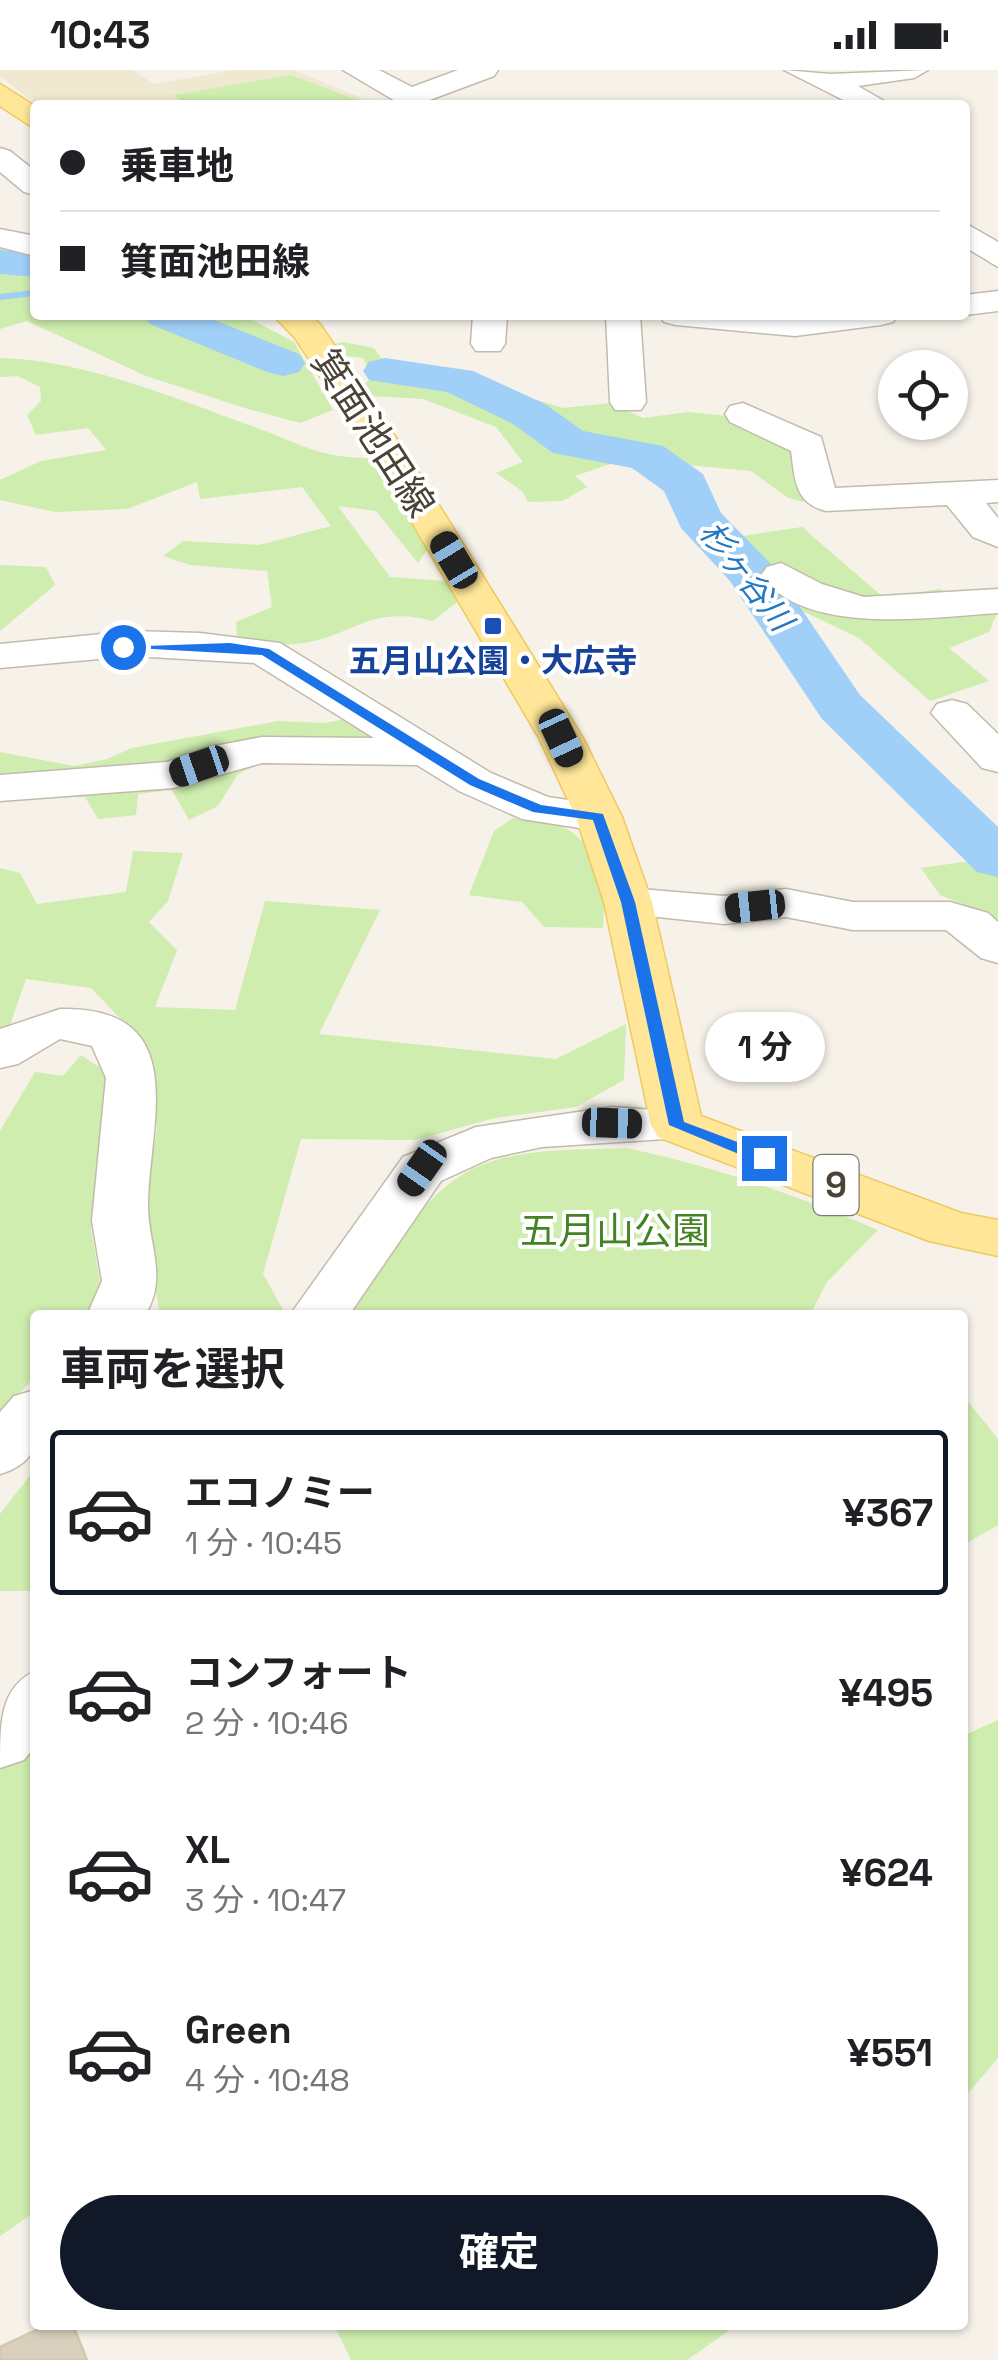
<!DOCTYPE html>
<html lang="ja">
<head>
<meta charset="utf-8">
<style>
  :root { --surface:#fff; --page:#f2f2f2; --text:#202124; --muted:#757577; --line:#e0e0e0; --accent:#111827 }
  body { margin:0; font-family:"Space Grotesk","Noto Sans JP",sans-serif; background:var(--page); color:var(--text); height:100vh; display:flex; flex-direction:column; font-size:38px; white-space:nowrap }
  * { box-sizing:border-box; margin:0 }
  p { font-size:32px; color:var(--muted) }
  .icon { flex:none; width:55px; height:55px; fill:none; stroke:currentColor; stroke-width:2; stroke-linecap:round; stroke-linejoin:round }
  .map { position:relative; flex:1; overflow:hidden }
  .side { position:absolute; left:30px; top:1240px; width:938px; height:1020px; display:flex; flex-direction:column; background:var(--surface); border-radius:10px; box-shadow:0 2px 8px #0004 }
  .side>* { flex:none }
  .hud { position:absolute; left:30px; top:30px; width:940px; height:220px; border-radius:10px; box-shadow:0 2px 8px #0004; display:grid; align-content:center; height:220px; padding:0 30px; background:var(--surface) }
  .buttons { position:absolute; left:878px; top:280px; display:grid; gap:20px }
  .buttons a { display:grid; place-items:center; width:90px; height:90px; border-radius:50%; background:var(--surface); box-shadow:0 2px 8px #0004; font-size:50px }
  .end { position:absolute; width:45px; height:45px; margin:-22px; border:12px solid #1a73e8; background:#fff; box-shadow:0 0 0 5px #fff }
  .from { border-radius:50% }
  .bubble { position:absolute; height:70px; border-radius:35px; background:var(--surface); box-shadow:0 2px 8px #0004; font-size:32px; font-weight:700; line-height:70px; text-align:center }
  .car { position:absolute; width:30px; height:60px; margin:-30px -15px; border-radius:12px; box-shadow:0 0 8px 2px #0007; background:linear-gradient(#222 24%,#8ab4d8 0 40%,#222 0 76%,#8ab4d8 0 86%,#222 0) }
  .hud b { display:flex; align-items:center; gap:35px; height:95px; font-size:38px }
  .hud b+b { border-top:2px solid var(--line) }
  .hud i { width:25px; height:25px; background:var(--text) }
  ul { padding:0; list-style:none }
  li { display:flex; align-items:center; gap:30px; height:165px; margin:0 20px 15px; padding:0 10px; border:5px solid transparent; border-radius:10px }
  li div { flex:1 }
  li b { display:block; font-size:38px }
  li em { font-style:normal; font-weight:700 }
  li.active { border-color:var(--accent) }
  li>.icon { width:90px; height:90px; stroke-width:1.5 }
  h2 { padding:0 30px; font-size:45px; line-height:120px }
  .cta { display:flex; gap:20px; margin-top:auto; padding:20px 30px }
  .cta a { flex:1; height:115px; border-radius:60px; background:var(--accent); color:#fff; font-size:40px; font-weight:700; line-height:115px; text-align:center }
  .status { display:flex; justify-content:space-between; align-items:center; height:70px; padding:0 50px; background:var(--surface); direction:ltr }
  .status svg { height:28px; fill:currentColor }
  .map>svg:first-child { display:block }
  .education { fill:#f0e9d1 }
  .green { fill:#ceedae }
  .lines { fill:none; stroke-linecap:round; stroke-linejoin:round }
  .stream { stroke:#a0d0f7; stroke-width:6 }
  .river { fill:#a0d0f7; fill-rule:evenodd }
  .building { fill:#d9cfbd; stroke:#d4c7af; stroke-width:2.5 }
  .minor-casing { stroke:#c2bbaa; stroke-width:3 }
  .major-casing { stroke:#efc95d; stroke-width:3 }
  .minor { fill:#fff; fill-rule:evenodd }
  .major { fill:#ffe698; fill-rule:evenodd }
  .route { fill:#1a73e8 }
  .transit-dot { fill:#1a4fb4; stroke:#fff; stroke-width:4 }
  .labels { text-anchor:middle; dominant-baseline:central; stroke-width:8; stroke-linejoin:round; paint-order:stroke }
  .far-water-label { font-size:32px; font-style:italic; fill:#2478c2; stroke:#fff }
  .far-transit-label { font-size:32px; font-weight:bold; fill:#164399; stroke:#fff }
  .shield { fill:#fff; stroke:#807b72; stroke-width:2.5 }
  .shield-label { font-size:35px; font-weight:bold; fill:#4a4336 }
  .street-label { font-size:38px; fill:#4a4336; stroke:#fff }
  .park-label { font-size:38px; fill:#438323; stroke:#fff }
</style>
</head>
<body>
<div class="status"><b>10:43</b><svg viewBox="0 0 49 12"><path d="M0 12V9h3v3zM5 12V6h3v6zM10 12V3h3v9zM15 12V0h3v12zM26 1h20v11H26zM47 4h2v5h-2z"/></svg></div>
<div class="map">
<svg width="998" height="2290" viewBox="0 0 998 2290">
  <rect width="100%" height="100%" fill="#f6f2e9"/>
  <!-- education -->
  <path class="education" d="M0 0H133L154 14 234 0H294L364 29 400 30 402 35H37L0 6Z"/>
  <!-- green -->
  <g class="green">
    <path d="M291 5 371 35H187L174 25Z"/>
    <path d="M0 174 35 182V245H243L294 272 333 340 300 353 248 339 146 306 27 251 0 259Z"/>
    <path d="M343 272 374 278 383 290 432 297 520 334 537 330 563 338 611 333 643 348 688 342 728 346 798 378 804 432 788 428 751 401 625 389 575 406 587 417 562 431 528 432 522 421 496 403 523 392 496 357 423 329 371 326 363 316 372 307 363 288 338 285 330 275Z"/>
    <path d="M0 288C88 290 178 330 260 359 306 376 320 388 371 388L427 480 418 493 376 441 338 436 390 507 446 511 461 529 433 551C366 533 348 571 294 574 276 576 256 572 237 571L236 552 272 537 267 501 190 495 163 486 183 471 259 475 331 456 302 417 200 429 197 412 127 439 55 442 0 430V410L41 391 106 380 88 358 36 365 27 345 41 331 40 317 18 306 0 307Z"/>
    <path d="M802 457 884 528 939 519 996 545 989 562 949 578 989 611 930 631 859 568 794 537 736 467Z"/>
    <path d="M0 495 46 497 55 515 0 561Z"/>
    <path d="M352 648 396 671 270 689 238 704 218 736 189 750 172 720 138 724 136 745 98 749 85 727 0 728V682L74 696 107 689 132 678 278 651 324 653Z"/>
    <path d="M513 748C528 751 547 751 560 756 600 772 606 822 603 858L544 857 522 832 469 825 494 761Z"/>
    <path d="M133 781 183 783 168 831 149 852 177 880 155 937 235 940 265 831 380 840 319 964 556 989 626 954 624 1010 576 1037 495 1048 415 1070 301 1069 263 1204 286 1245H155L159 1239 142 1147 157 1059 138 967 91 918 26 909 10 955 0 963V798L20 803 37 834 126 822Z"/>
    <path d="M998 787V857L980 841 940 825 921 798Z"/>
    <path d="M81 985 112 1006 111 1073 91 1159 103 1231 90 1245H35V1306L0 1345V1061L35 1002 63 1006Z"/>
    <path d="M627 1078C714 1097 796 1124 878 1160L827 1212 810 1245H351C383 1198 415 1130 467 1102 512 1077 578 1080 627 1078Z"/>
    <path d="M962 1324 998 1369V1455L963 1475Z"/>
    <path d="M35 1399V1521H0V1444Z"/>
    <path d="M998 1650V1988L963 2029V1666Z"/>
    <path d="M35 1676V2142L0 2166V1700Z"/>
    <path d="M334 2255H737L687 2290H351Z"/>
  </g>
  <g class="lines">
    <!-- stream -->
    <path class="stream" d="M0 227 35 223"/>
    <!-- river -->
    <g class="river">
      <path d="M0 180 35 183V207L0 204Z"/>
      <path d="M144 245H202L299 284 305 293 299 302 283 306 267 302 150 254Z"/>
      <path d="M385 288 473 301 545 334 583 361 663 376 703 404 721 443 770 493 860 625 998 757V807L977 802 822 649 730 511 681 458 664 421 632 398 553 383 513 354 447 322 369 310 363 301 369 292Z"/>
    </g>
  </g>
  <!-- building -->
  <path class="building" d="M47 2255H73L87 2290H0V2277Z"/>
  <g class="lines">
    <defs>
      <g id="minor">
        <path d="M343 0H379L412 17 458 0H498L494 6 427 31 430 35H402Z"/>
        <path d="M784 0 830 4 928 0 914 8 858 16 891 35H853Z"/>
        <path d="M0 78 10 81 35 101V125L24 122 0 102Z"/>
        <path d="M965 153 998 172V197L965 177Z"/>
        <path d="M0 159 35 166V186L0 177Z"/>
        <path d="M998 221V241L965 245V225Z"/>
        <path d="M473 245H507L505 274 500 281H476L471 274Z"/>
        <path d="M606 245H640L646 332 641 340H615L610 332Z"/>
        <path d="M659 245H898L893 252 881 255 795 266 676 255 664 252Z"/>
        <path d="M743 333 821 367 835 418 998 410V432L986 433 998 448V477L973 467 947 435 826 441C794 433 795 409 791 381L730 352 725 344 730 336Z"/>
        <path d="M781 493 822 514 864 527 998 519V543C932 547 804 567 761 505L767 497Z"/>
        <path d="M132 561 200 563 280 573 491 703 548 727 615 737 622 747 615 757 599 761 522 749 459 721 417 695 262 693 173 718 0 731V705L167 692 209 677 262 667 374 668 254 593 132 586 0 598V574Z"/>
        <path d="M952 630 967 634 998 664V702L982 698 931 643 937 634Z"/>
        <path d="M628 818 724 826 786 819 853 832H950L988 843 998 852V893L981 888 946 860H853L786 847 724 854 611 842 604 832 611 822Z"/>
        <path d="M60 939C192 936 150 1050 148 1132 147 1173 169 1207 145 1245H87L102 1211 92 1151 106 1008 92 976 60 969 18 994 0 998V959Z"/>
        <path d="M612 1037 696 1043 703 1055 696 1067 542 1077 491 1088 441 1111 349 1245H290L403 1087 476 1057Z"/>
        <path d="M35 1320C35 1361 47 1390 0 1404V1342L14 1326Z"/>
        <path d="M35 1601V1676L24 1690 0 1698C0 1651 0 1618 35 1601Z"/>
      </g>
      <g id="major">
        <path d="M0 14 35 36V59L0 36Z"/>
        <path d="M273 245H310L320 254 413 393 583 668 622 747 652 832 701 1046 961 1143 998 1150V1186L929 1171 658 1067 651 1055 604 832 576 747 539 668 377 393 295 268Z"/>
      </g>
    </defs>
    <!-- minor casing -->
    <use href="#minor" class="minor-casing"/>
    <!-- major casing -->
    <use href="#major" class="major-casing"/>
    <!-- minor -->
    <use href="#minor" class="minor"/>
    <!-- major -->
    <use href="#major" class="major"/>
  </g>
  <!-- route -->
  <path class="route" d="M230 573 269 579 479 709 541 735 603 744 635 832 684 1052 769 1084V1092H758L669 1055 621 832 593 750 533 742 470 715 262 585 117 577Z"/>
  <!-- markers -->
  <rect class="transit-dot" x="483" y="546" width="20" height="20" rx="5"/>
  <g class="labels">
    <!-- far-water labels -->
    <g class="far-water-label">
      <text transform="translate(746 506) rotate(52)">杉ヶ谷川</text>
    </g>
    <!-- far-transit labels -->
    <g class="far-transit-label">
      <text x="493" y="591">五月山公園・大広寺</text>
    </g>
    <!-- shield labels -->
    <rect class="shield" x="813.5" y="1085" width="45" height="60" rx="8"/>
    <g class="shield-label">
      <text x="836" y="1115">9</text>
    </g>
    <!-- street labels -->
    <g class="street-label">
      <text transform="translate(373 363) rotate(57)">箕面池田線</text>
    </g>
    <!-- park labels -->
    <g class="park-label">
      <text x="615" y="1161">五月山公園</text>
    </g>
  </g>
</svg>
<div class="buttons">
<a><svg class="icon" aria-label="locate" viewBox="0 0 24 24"><circle cx="12" cy="12" r="6"/><path d="M12 2v4M12 18v4M2 12h4M18 12h4"/></svg></a>
</div>
<i class="end from" style="left:123px;top:577px"></i>
<i class="end" style="left:764px;top:1088px"></i>
<div class="bubble" style="left:705px;top:942px;width:120px">1 分</div>
<i class="car" style="left:454px;top:490px;rotate:329deg"></i>
<i class="car" style="left:561px;top:668px;rotate:155deg"></i>
<i class="car" style="left:199px;top:696px;rotate:251deg"></i>
<i class="car" style="left:755px;top:836px;rotate:264deg"></i>
<i class="car" style="left:612px;top:1053px;rotate:92deg"></i>
<i class="car" style="left:422px;top:1098px;rotate:215deg"></i>
<div class="hud">
<b><i class="from"></i>乗車地</b>
<b><i></i>箕面池田線</b>
</div>
<section class="side">
<h2>車両を選択</h2>
<ul>
<li class="active"><svg class="icon" aria-label="car" viewBox="0 0 24 24"><path d="M5 17H2v-5l4-1 3-4h7l3 4 3 1v5h-3M9 17h6M6 11h13"/><circle cx="7" cy="17" r="2"/><circle cx="17" cy="17" r="2"/></svg><div><b>エコノミー</b><p>1 分 · 10:45</p></div><em>¥367</em></li>
<li><svg class="icon" aria-label="car" viewBox="0 0 24 24"><path d="M5 17H2v-5l4-1 3-4h7l3 4 3 1v5h-3M9 17h6M6 11h13"/><circle cx="7" cy="17" r="2"/><circle cx="17" cy="17" r="2"/></svg><div><b>コンフォート</b><p>2 分 · 10:46</p></div><em>¥495</em></li>
<li><svg class="icon" aria-label="car" viewBox="0 0 24 24"><path d="M5 17H2v-5l4-1 3-4h7l3 4 3 1v5h-3M9 17h6M6 11h13"/><circle cx="7" cy="17" r="2"/><circle cx="17" cy="17" r="2"/></svg><div><b>XL</b><p>3 分 · 10:47</p></div><em>¥624</em></li>
<li><svg class="icon" aria-label="car" viewBox="0 0 24 24"><path d="M5 17H2v-5l4-1 3-4h7l3 4 3 1v5h-3M9 17h6M6 11h13"/><circle cx="7" cy="17" r="2"/><circle cx="17" cy="17" r="2"/></svg><div><b>Green</b><p>4 分 · 10:48</p></div><em>¥551</em></li>
</ul>
<div class="cta"><a>確定</a></div>
</section>
</div>
</body>
</html>
